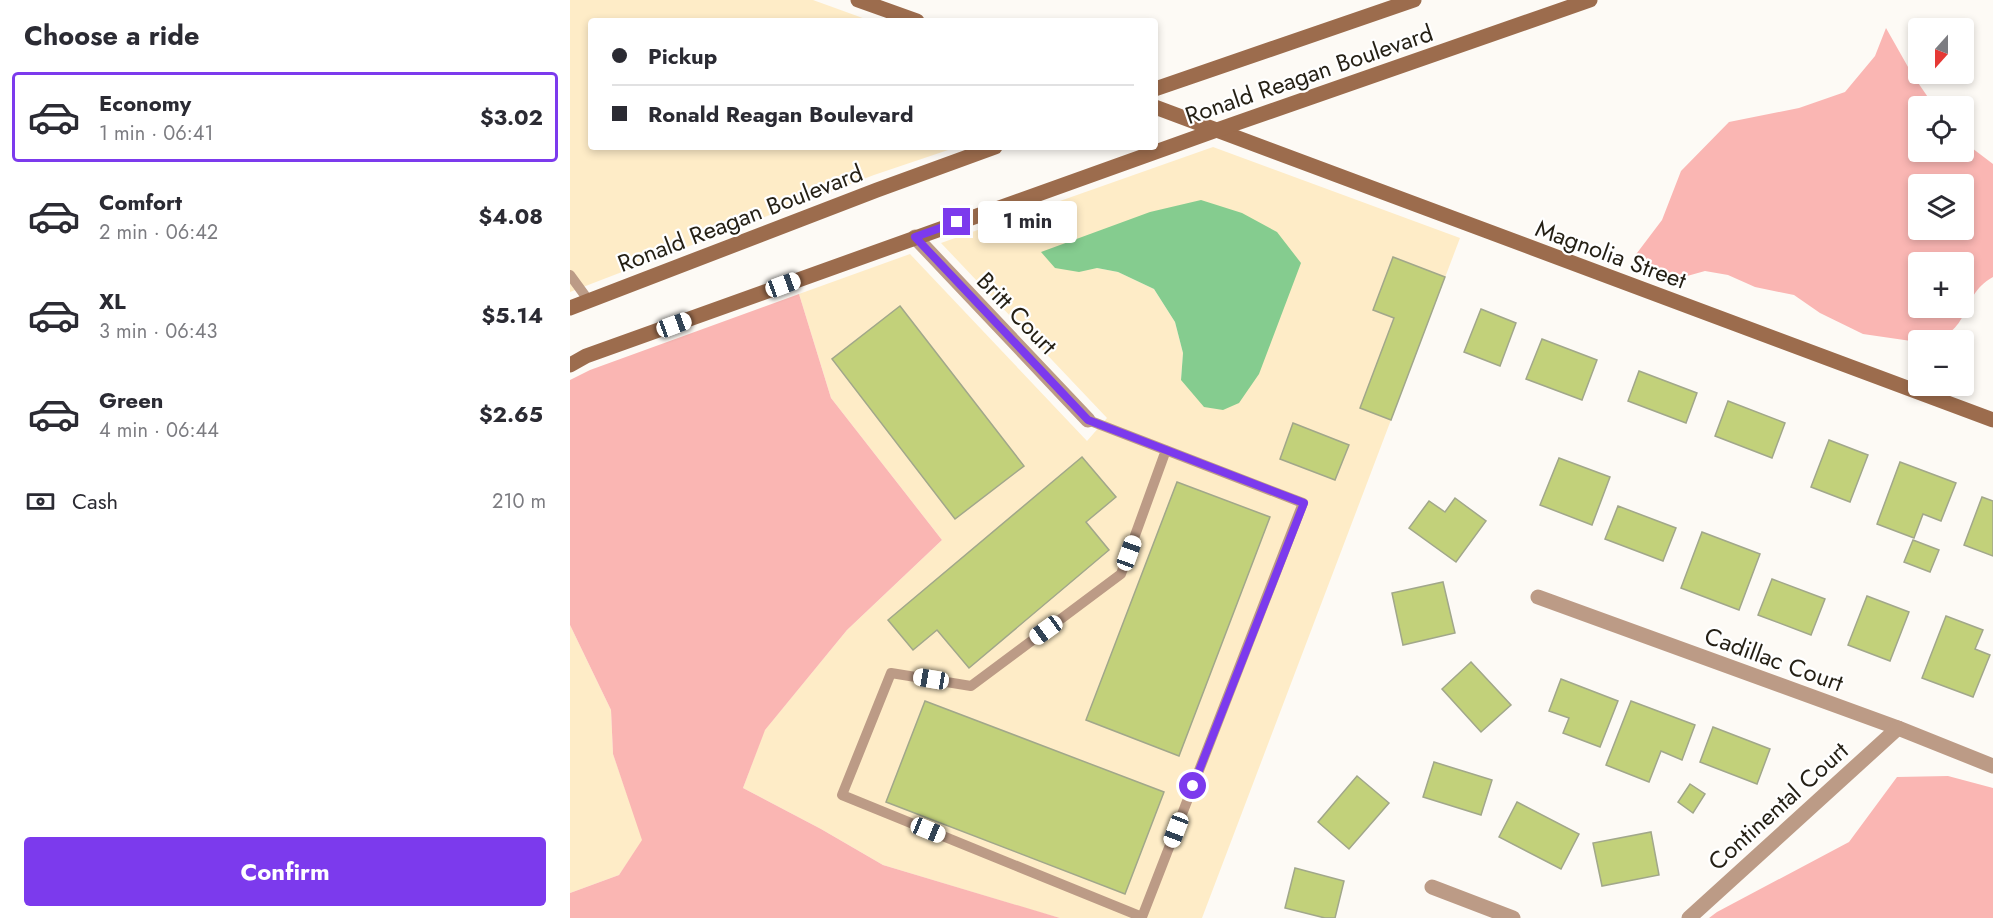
<!DOCTYPE html>
<html lang="en">
<head>
<meta charset="utf-8">
<style>
  :root { --surface:#fff; --page:#f7f7f7; --text:#2b2b33; --muted:#7c7c81; --line:#e1e1e2; --accent:#7c3aed }
  body { margin:0; font-family:Jost,sans-serif; background:var(--page); color:var(--text); height:100vh; display:flex; flex-direction:column; font-size:22px; white-space:nowrap }
  * { box-sizing:border-box; margin:0 }
  p { font-size:20px; color:var(--muted) }
  .icon { flex:none; width:33px; height:33px; fill:none; stroke:currentColor; stroke-width:2; stroke-linecap:round; stroke-linejoin:round }
  .map { position:relative; flex:1; overflow:hidden }
  .drawer { display:flex; flex-direction:column; background:var(--surface); width:570px }
  .drawer>* { flex:none }
  .banner { position:absolute; left:18px; top:18px; width:570px; height:132px; border-radius:6px; box-shadow:0 3px 9px #0003; display:grid; align-content:center; height:132px; padding:0 24px; background:var(--surface) }
  .needle { width:39px; rotate:201deg }
  .tools { position:absolute; left:1338px; top:18px; display:grid; gap:12px }
  .tools a { display:grid; place-items:center; width:66px; height:66px; border-radius:6px; background:var(--surface); box-shadow:0 3px 9px #0003; font-size:30px }
  .end { position:absolute; width:27px; height:27px; margin:-14px; border:8px solid #7c3aed; background:#fff; box-shadow:0 0 0 3px #fff }
  .from { border-radius:50% }
  .bubble { position:absolute; height:42px; border-radius:6px; background:var(--surface); box-shadow:0 3px 9px #0003; font-size:20px; font-weight:700; line-height:42px; text-align:center }
  .car { position:absolute; width:18px; height:36px; margin:-18px -9px; border-radius:8px; box-shadow:0 0 4px 2px #0007; background:linear-gradient(#fff 24%,#345 0 40%,#fff 0 76%,#345 0 86%,#fff 0) }
  .banner b { display:flex; align-items:center; gap:21px; height:57px; font-size:22px }
  .banner b+b { border-top:2px solid var(--line) }
  .banner i { width:15px; height:15px; background:var(--text) }
  ul { padding:0; list-style:none }
  li { display:flex; align-items:center; gap:18px; height:90px; margin:0 12px 9px; padding:0 12px; border:3px solid transparent; border-radius:6px }
  li div { flex:1 }
  li b { display:block; font-size:22px }
  li em { font-style:normal; font-weight:700 }
  li.on { border-color:var(--accent) }
  li>.icon { width:54px; height:54px; stroke-width:1.5 }
  h2 { padding:0 24px; font-size:27px; line-height:72px }
  .pay { display:flex; align-items:center; gap:15px; height:66px; padding:0 24px; font-size:22px }
  .pay p { margin-inline-start:auto }
  .action { display:flex; gap:12px; margin-top:auto; padding:12px 24px }
  .action a { flex:1; height:69px; border-radius:6px; background:var(--accent); color:#fff; font-size:24px; font-weight:700; line-height:69px; text-align:center }
  main { display:flex; flex:1; min-height:0 }
  .map>svg:first-child { display:block }
  .built { fill:#feecc7; fill-rule:evenodd }
  .green { fill:#fab6b3; fill-rule:evenodd }
  .water { fill:#85cc8f }
  .building { fill:#c2d17a; stroke:#a1a78a; stroke-width:1.5 }
  .lines { fill:none; stroke-linecap:round; stroke-linejoin:round }
  .lane { stroke:#bc9b86; stroke-width:10 }
  .street { stroke:#bc9b86; stroke-width:15 }
  .secondary { stroke:#9c6c4d; stroke-width:15 }
  .route { stroke:#7c3aed; stroke-width:8 }
  .labels { text-anchor:middle; dominant-baseline:central; stroke-width:4.5; stroke-linejoin:round; paint-order:stroke }
  .street-label { font-size:24px; fill:#241f14; stroke:#fff }
</style>
</head>
<body>
<main>
<section class="drawer">
<h2>Choose a ride</h2>
<ul>
<li class="on"><svg class="icon" aria-label="car" viewBox="0 0 24 24"><path d="M5 17H2v-5l4-1 3-4h7l3 4 3 1v5h-3M9 17h6M6 11h13"/><circle cx="7" cy="17" r="2"/><circle cx="17" cy="17" r="2"/></svg><div><b>Economy</b><p>1 min · 06:41</p></div><em>$3.02</em></li>
<li><svg class="icon" aria-label="car" viewBox="0 0 24 24"><path d="M5 17H2v-5l4-1 3-4h7l3 4 3 1v5h-3M9 17h6M6 11h13"/><circle cx="7" cy="17" r="2"/><circle cx="17" cy="17" r="2"/></svg><div><b>Comfort</b><p>2 min · 06:42</p></div><em>$4.08</em></li>
<li><svg class="icon" aria-label="car" viewBox="0 0 24 24"><path d="M5 17H2v-5l4-1 3-4h7l3 4 3 1v5h-3M9 17h6M6 11h13"/><circle cx="7" cy="17" r="2"/><circle cx="17" cy="17" r="2"/></svg><div><b>XL</b><p>3 min · 06:43</p></div><em>$5.14</em></li>
<li><svg class="icon" aria-label="car" viewBox="0 0 24 24"><path d="M5 17H2v-5l4-1 3-4h7l3 4 3 1v5h-3M9 17h6M6 11h13"/><circle cx="7" cy="17" r="2"/><circle cx="17" cy="17" r="2"/></svg><div><b>Green</b><p>4 min · 06:44</p></div><em>$2.65</em></li>
</ul>
<div class="pay"><svg class="icon" aria-label="cash" viewBox="0 0 24 24"><path d="M3 7h18v10H3z"/><circle cx="12" cy="12" r="2"/></svg>Cash<p>210 m</p></div>
<div class="action"><a>Confirm</a></div>
</section>
<div class="map">
<svg width="1423" height="918" viewBox="0 0 1423 918">
  <rect width="100%" height="100%" fill="#fdfaf5"/>
  <!-- built -->
  <g class="built">
    <path d="M0 0H243L301 21H21V147H387L304 175 0 292Z"/>
    <path d="M643 147 890 238 632 918H490L472 913 313 865 251 829 173 788 194 731 277 630 372 540 261 398 229 294 340 254 517 441 537 418 371 243ZM731 263 611 380 613 353 605 322 584 289 548 272 527 268Z"/>
    <path d="M0 625 41 710 43 754 73 840 49 875 0 893Z"/>
  </g>
  <!-- green -->
  <g class="green">
    <path d="M1316 28 1342 74 1364 106H1348V152H1394V142L1423 164V277C1386 297 1405 340 1348 340V342L1293 334 1250 313 1224 295 1185 287 1158 275 1135 271 1110 278 1086 273 1064 257 1092 220 1111 171 1159 122 1229 108 1275 92 1305 56ZM1348 184H1394V230H1348ZM1348 262H1394V308H1348Z"/>
    <path d="M229 294 261 398 372 540 277 630 195 730 173 788 251 829 313 865 490 918H0V893L49 875 72 840 43 754 41 710 0 625V380L20 370Z"/>
    <path d="M1378 776 1423 788V918H1139L1147 912 1279 842 1327 777Z"/>
  </g>
  <!-- water -->
  <path class="water" d="M631 200 672 213 707 232 731 263 689 374 669 403 653 410 634 407 611 380 613 353 605 322 584 289 548 272 527 268 509 272 485 268 471 252 580 212Z"/>
  <!-- building -->
  <g class="building">
    <path d="M823 257 875 277 821 420 790 408 824 318 803 310Z"/>
    <path d="M330 306 454 466 385 519 262 359Z"/>
    <path d="M911 309 946 323 930 366 894 352Z"/>
    <path d="M972 339 1027 360 1012 400 956 379Z"/>
    <path d="M1069 371 1127 393 1116 423 1058 401Z"/>
    <path d="M1158 401 1215 423 1202 458 1145 436Z"/>
    <path d="M723 423 779 445 765 480 710 459Z"/>
    <path d="M1259 440 1298 455 1280 502 1241 487Z"/>
    <path d="M512 457 546 497 516 522 539 550 399 668 367 630 343 650 318 620Z"/>
    <path d="M989 458 1040 477 1022 525 970 505Z"/>
    <path d="M1330 462 1386 483 1371 521 1353 514 1344 538 1307 524Z"/>
    <path d="M607 482 700 517 609 756 516 720Z"/>
    <path d="M1412 497 1423 501V556L1394 545Z"/>
    <path d="M885 498 916 521 886 562 839 528 859 501 875 512Z"/>
    <path d="M1048 506 1106 528 1093 561 1035 539Z"/>
    <path d="M1132 532 1190 554 1169 610 1111 588Z"/>
    <path d="M1343 540 1369 550 1360 572 1334 562Z"/>
    <path d="M1202 579 1255 599 1241 635 1188 615Z"/>
    <path d="M873 582 885 633 833 645 822 593Z"/>
    <path d="M1297 596 1339 612 1320 661 1278 645Z"/>
    <path d="M1376 616 1413 630 1405 649 1420 655 1403 697 1352 678Z"/>
    <path d="M901 662 941 705 911 732 872 689Z"/>
    <path d="M991 679 1048 701 1030 747 993 733 999 718 979 711Z"/>
    <path d="M355 701 594 792 555 894 316 802Z"/>
    <path d="M1061 701 1125 725 1112 760 1091 751 1079 782 1036 765Z"/>
    <path d="M1143 727 1200 749 1187 784 1130 762Z"/>
    <path d="M864 762 922 780 911 815 853 797Z"/>
    <path d="M787 776 819 803 779 849 748 822Z"/>
    <path d="M1120 784 1135 794 1123 813 1108 802Z"/>
    <path d="M947 802 1009 834 991 869 929 837Z"/>
    <path d="M1081 832 1089 875 1032 886 1023 843Z"/>
    <path d="M725 868 774 881 765 918H755L715 908Z"/>
  </g>
  <g class="lines">
    <!-- lane -->
    <g class="lane">
      <path d="M0 275 19 301"/>
      <path d="M518 420 733 503 572 917 272 795 321 673 401 686 551 574 596 450"/>
    </g>
    <!-- street -->
    <g class="street">
      <path d="M345 237 518 420"/>
      <path d="M968 597 1328 728 1423 766"/>
      <path d="M862 887 943 918"/>
      <path d="M1119 918 1328 728"/>
    </g>
    <!-- secondary -->
    <g class="secondary">
      <path d="M288 0 347 21"/>
      <path d="M585 89 844 0"/>
      <path d="M585 107 1423 420"/>
      <path d="M0 308 307 190 425 147"/>
      <path d="M0 365 16 356 644 131 1020 0"/>
    </g>
  </g>
  <g class="lines">
    <!-- route -->
    <path class="route" d="M387 222 345 237 518 420 734 503 623 786"/>
  </g>
  <g class="labels">
    <!-- street labels -->
    <g class="street-label">
      <text transform="translate(739 74) rotate(-19)">Ronald Reagan Boulevard</text>
      <text transform="translate(170 218) rotate(-21)">Ronald Reagan Boulevard</text>
      <text transform="translate(1041 254) rotate(20)">Magnolia Street</text>
      <text transform="translate(447 313) rotate(46)">Britt Court</text>
      <text transform="translate(1204 659) rotate(20)">Cadillac Court</text>
      <text transform="translate(1208 806) rotate(-42)">Continental Court</text>
    </g>
  </g>
</svg>
<div class="tools">
<a><svg class="needle" viewBox="-14 -14 28 28"><path d="M0-13l5 13h-10z" fill="#e53935"/><path d="M0 13l5-13h-10z" fill="#7c7c81"/></svg></a>
<a><svg class="icon" aria-label="locate" viewBox="0 0 24 24"><circle cx="12" cy="12" r="6"/><path d="M12 2v4M12 18v4M2 12h4M18 12h4"/></svg></a>
<a><svg class="icon" aria-label="layers" viewBox="0 0 24 24"><path d="M12 4l9 5-9 5-9-5zM3 14l9 5 9-5"/></svg></a>
<a>+</a>
<a>−</a>
</div>
<i class="end from" style="left:623px;top:786px"></i>
<i class="end" style="left:387px;top:222px"></i>
<div class="bubble" style="left:408px;top:201px;width:99px">1 min</div>
<i class="car" style="left:213px;top:285px;rotate:70deg"></i>
<i class="car" style="left:104px;top:325px;rotate:70deg"></i>
<i class="car" style="left:559px;top:553px;rotate:20deg"></i>
<i class="car" style="left:476px;top:630px;rotate:234deg"></i>
<i class="car" style="left:361px;top:679px;rotate:279deg"></i>
<i class="car" style="left:358px;top:830px;rotate:112deg"></i>
<i class="car" style="left:606px;top:830px;rotate:201deg"></i>
<div class="banner">
<b><i class="from"></i>Pickup</b>
<b><i></i>Ronald Reagan Boulevard</b>
</div>
</div>
</main>
</body>
</html>
